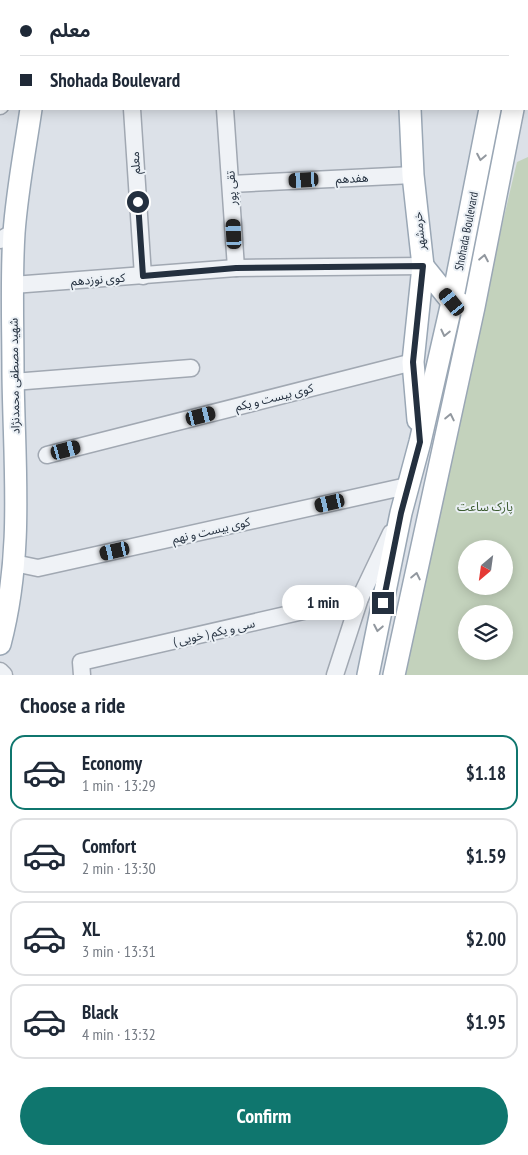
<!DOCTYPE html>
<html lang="en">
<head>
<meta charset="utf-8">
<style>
  :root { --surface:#fff; --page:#f6f6f7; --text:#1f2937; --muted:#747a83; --line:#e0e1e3; --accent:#0f766e }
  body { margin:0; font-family:"PT Sans Narrow","Noto Sans Arabic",sans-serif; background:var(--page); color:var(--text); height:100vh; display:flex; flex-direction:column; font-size:19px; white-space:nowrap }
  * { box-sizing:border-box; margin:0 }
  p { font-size:16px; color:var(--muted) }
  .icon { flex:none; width:28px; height:28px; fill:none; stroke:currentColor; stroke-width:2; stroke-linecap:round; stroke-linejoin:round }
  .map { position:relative; height:675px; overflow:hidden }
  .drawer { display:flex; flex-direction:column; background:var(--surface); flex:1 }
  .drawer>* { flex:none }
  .guide { position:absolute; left:0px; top:0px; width:529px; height:110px; box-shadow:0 2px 12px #0003; display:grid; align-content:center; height:110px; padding:0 20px; background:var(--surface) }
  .needle { width:32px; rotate:209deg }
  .controls { position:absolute; left:458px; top:540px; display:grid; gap:10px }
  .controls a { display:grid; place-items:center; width:55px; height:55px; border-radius:50%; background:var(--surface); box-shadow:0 2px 12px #0003; font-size:25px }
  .end { position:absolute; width:22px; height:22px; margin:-11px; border:6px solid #24303f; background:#fff; box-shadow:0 0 0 2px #fff }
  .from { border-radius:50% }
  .bubble { position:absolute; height:35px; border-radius:18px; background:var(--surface); box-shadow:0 2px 12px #0003; font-size:16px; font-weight:700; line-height:35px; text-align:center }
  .car { position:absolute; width:15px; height:30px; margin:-15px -8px; border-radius:6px; box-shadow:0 0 4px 1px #0007; background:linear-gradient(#222 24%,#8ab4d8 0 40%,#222 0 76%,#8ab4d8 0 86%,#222 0) }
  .guide b { display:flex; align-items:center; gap:18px; height:48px; font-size:19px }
  .guide b+b { border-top:1px solid var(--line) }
  .guide i { width:12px; height:12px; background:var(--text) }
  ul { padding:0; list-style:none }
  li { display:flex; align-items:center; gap:15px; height:75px; margin:0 10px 8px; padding:0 10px; border:2px solid var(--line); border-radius:15px }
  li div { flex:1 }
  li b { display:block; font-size:19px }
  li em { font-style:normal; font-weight:700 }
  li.active { border-color:var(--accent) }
  li>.icon { width:45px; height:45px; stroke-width:1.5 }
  h2 { padding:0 20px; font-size:22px; line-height:60px }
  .button { display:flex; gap:10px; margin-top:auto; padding:10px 20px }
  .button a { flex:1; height:58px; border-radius:30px; background:var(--accent); color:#fff; font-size:20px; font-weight:700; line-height:58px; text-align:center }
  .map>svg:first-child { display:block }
  .green { fill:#c3d2bc; fill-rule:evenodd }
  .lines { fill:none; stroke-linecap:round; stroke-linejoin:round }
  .minor-casing { stroke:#a1a8b2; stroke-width:19 }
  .major-casing { stroke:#9aa7b5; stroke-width:24 }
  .minor { stroke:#eff2f6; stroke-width:16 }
  .major { stroke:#fff; stroke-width:21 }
  .oneway { stroke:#92989f }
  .route { stroke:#24303f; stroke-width:6 }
  .labels { text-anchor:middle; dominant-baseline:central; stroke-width:4; stroke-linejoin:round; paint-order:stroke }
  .street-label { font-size:12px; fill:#24303f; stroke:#ebf0f5 }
  .park-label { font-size:12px; fill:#3c5c30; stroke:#ebf0f5 }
</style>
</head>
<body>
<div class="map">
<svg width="528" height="675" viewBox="0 0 528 675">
  <rect width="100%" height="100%" fill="#dce1e8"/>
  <!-- green -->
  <path class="green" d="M528 157V675H405C443 504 476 332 517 162ZM466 549H504V586H466ZM466 614H504V651H466Z"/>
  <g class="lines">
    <defs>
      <g id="minor">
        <path d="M26 0 28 1"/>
        <path d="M124 0V1"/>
        <path d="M319 1 322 0"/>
        <path d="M0 106 1 105"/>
        <path d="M132 109 143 276"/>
        <path d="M225 109 236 268"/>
        <path d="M231 184 413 175"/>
        <path d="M0 240 14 232"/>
        <path d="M13 285 236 268 423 266"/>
        <path d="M13 382 191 368"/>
        <path d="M47 455 413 362"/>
        <path d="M14 563 38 568 407 486"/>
        <path d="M0 671 4 675"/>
        <path d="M82 675 81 662 360 598"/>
        <path d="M335 675 360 598 391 533"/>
      </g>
      <g id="major">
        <path d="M403 0 404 1"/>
        <path d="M75 1 76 0"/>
        <path d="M512 1V0"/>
        <path d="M528 32V30"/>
        <path d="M410 109 413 175 423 266 413 362 418 420"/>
        <path d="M423 266 452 302 462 304"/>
        <path d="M0 644C24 553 14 465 13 373 13 326 11 279 14 233 17 191 25 150 31 109"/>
        <path d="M368 675 401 513 420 442 452 302 490 109"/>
        <path d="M394 675 474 307 513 109"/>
      </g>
    </defs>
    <!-- minor casing -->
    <use href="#minor" class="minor-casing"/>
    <!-- major casing -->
    <use href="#major" class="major-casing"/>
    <!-- minor -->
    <use href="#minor" class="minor"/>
    <!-- major -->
    <use href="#major" class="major"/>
  </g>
  <!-- one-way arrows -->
  <defs><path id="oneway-chevron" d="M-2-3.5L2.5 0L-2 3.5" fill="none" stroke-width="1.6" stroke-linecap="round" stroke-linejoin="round" transform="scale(1.25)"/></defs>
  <g class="oneway">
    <use href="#oneway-chevron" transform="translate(481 157) rotate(101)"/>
    <use href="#oneway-chevron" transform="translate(484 258) rotate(-79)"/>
    <use href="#oneway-chevron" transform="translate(445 333) rotate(103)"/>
    <use href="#oneway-chevron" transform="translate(450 417) rotate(-78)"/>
    <use href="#oneway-chevron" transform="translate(416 576) rotate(-78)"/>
    <use href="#oneway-chevron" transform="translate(378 628) rotate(101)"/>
  </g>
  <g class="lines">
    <!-- route -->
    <path class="route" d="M138 202 143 276 236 268 423 266 413 362 420 442 401 513 383 603"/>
  </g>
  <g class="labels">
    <!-- street labels -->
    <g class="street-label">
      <text transform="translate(135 163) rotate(-94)">معلم</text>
      <text transform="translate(352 178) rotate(-3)">هفدهم</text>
      <text transform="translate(231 188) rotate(-94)">تقی پور</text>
      <text transform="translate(419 231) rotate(-96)">خرمشهر</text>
      <text transform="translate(466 231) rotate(-79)">Shohada Boulevard</text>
      <text transform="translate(98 279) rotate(-4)">کوی نوزدهم</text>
      <text transform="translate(14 376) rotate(-91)">شهید مصطفی محمدنژاد</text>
      <text transform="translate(274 397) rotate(-14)">کوی بیست و یکم</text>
      <text transform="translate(211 530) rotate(-13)">کوی بیست و نهم</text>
      <text transform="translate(214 632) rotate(-13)">سی و یکم ( خویی )</text>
    </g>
    <!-- park labels -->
    <g class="park-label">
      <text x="485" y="506">پارک ساعت</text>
    </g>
  </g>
</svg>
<div class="controls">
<a><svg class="needle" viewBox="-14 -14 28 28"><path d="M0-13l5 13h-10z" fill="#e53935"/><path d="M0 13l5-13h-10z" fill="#747a83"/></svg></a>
<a><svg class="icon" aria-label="layers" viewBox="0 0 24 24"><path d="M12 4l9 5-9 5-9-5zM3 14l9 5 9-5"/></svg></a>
</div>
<i class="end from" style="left:138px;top:202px"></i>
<i class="end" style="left:383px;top:603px"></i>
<div class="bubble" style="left:282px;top:585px;width:82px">1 min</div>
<i class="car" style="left:304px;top:180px;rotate:267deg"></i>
<i class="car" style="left:234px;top:234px;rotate:357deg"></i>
<i class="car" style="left:452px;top:302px;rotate:321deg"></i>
<i class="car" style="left:201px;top:416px;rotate:76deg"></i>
<i class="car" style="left:66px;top:450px;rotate:75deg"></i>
<i class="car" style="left:330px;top:503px;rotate:257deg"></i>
<i class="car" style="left:115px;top:551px;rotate:257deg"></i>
<div class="guide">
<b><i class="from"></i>معلم</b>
<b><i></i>Shohada Boulevard</b>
</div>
</div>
<section class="drawer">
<h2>Choose a ride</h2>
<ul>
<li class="active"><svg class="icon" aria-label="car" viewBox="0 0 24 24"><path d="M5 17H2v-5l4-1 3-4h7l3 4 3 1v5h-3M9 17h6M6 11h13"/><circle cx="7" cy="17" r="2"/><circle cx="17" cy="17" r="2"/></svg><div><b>Economy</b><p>1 min · 13:29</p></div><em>$1.18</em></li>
<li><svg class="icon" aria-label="car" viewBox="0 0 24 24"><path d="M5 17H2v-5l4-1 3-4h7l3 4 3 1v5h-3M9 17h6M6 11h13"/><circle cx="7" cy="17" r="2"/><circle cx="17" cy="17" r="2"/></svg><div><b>Comfort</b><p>2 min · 13:30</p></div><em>$1.59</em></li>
<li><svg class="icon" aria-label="car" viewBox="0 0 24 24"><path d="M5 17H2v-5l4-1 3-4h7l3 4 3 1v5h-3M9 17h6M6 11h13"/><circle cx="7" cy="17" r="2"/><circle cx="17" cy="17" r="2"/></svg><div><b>XL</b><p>3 min · 13:31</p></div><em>$2.00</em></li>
<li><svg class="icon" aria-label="car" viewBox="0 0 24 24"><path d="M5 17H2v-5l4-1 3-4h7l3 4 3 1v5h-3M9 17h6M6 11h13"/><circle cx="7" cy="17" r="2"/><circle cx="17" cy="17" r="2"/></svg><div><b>Black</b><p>4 min · 13:32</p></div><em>$1.95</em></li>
</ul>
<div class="button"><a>Confirm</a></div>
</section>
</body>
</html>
